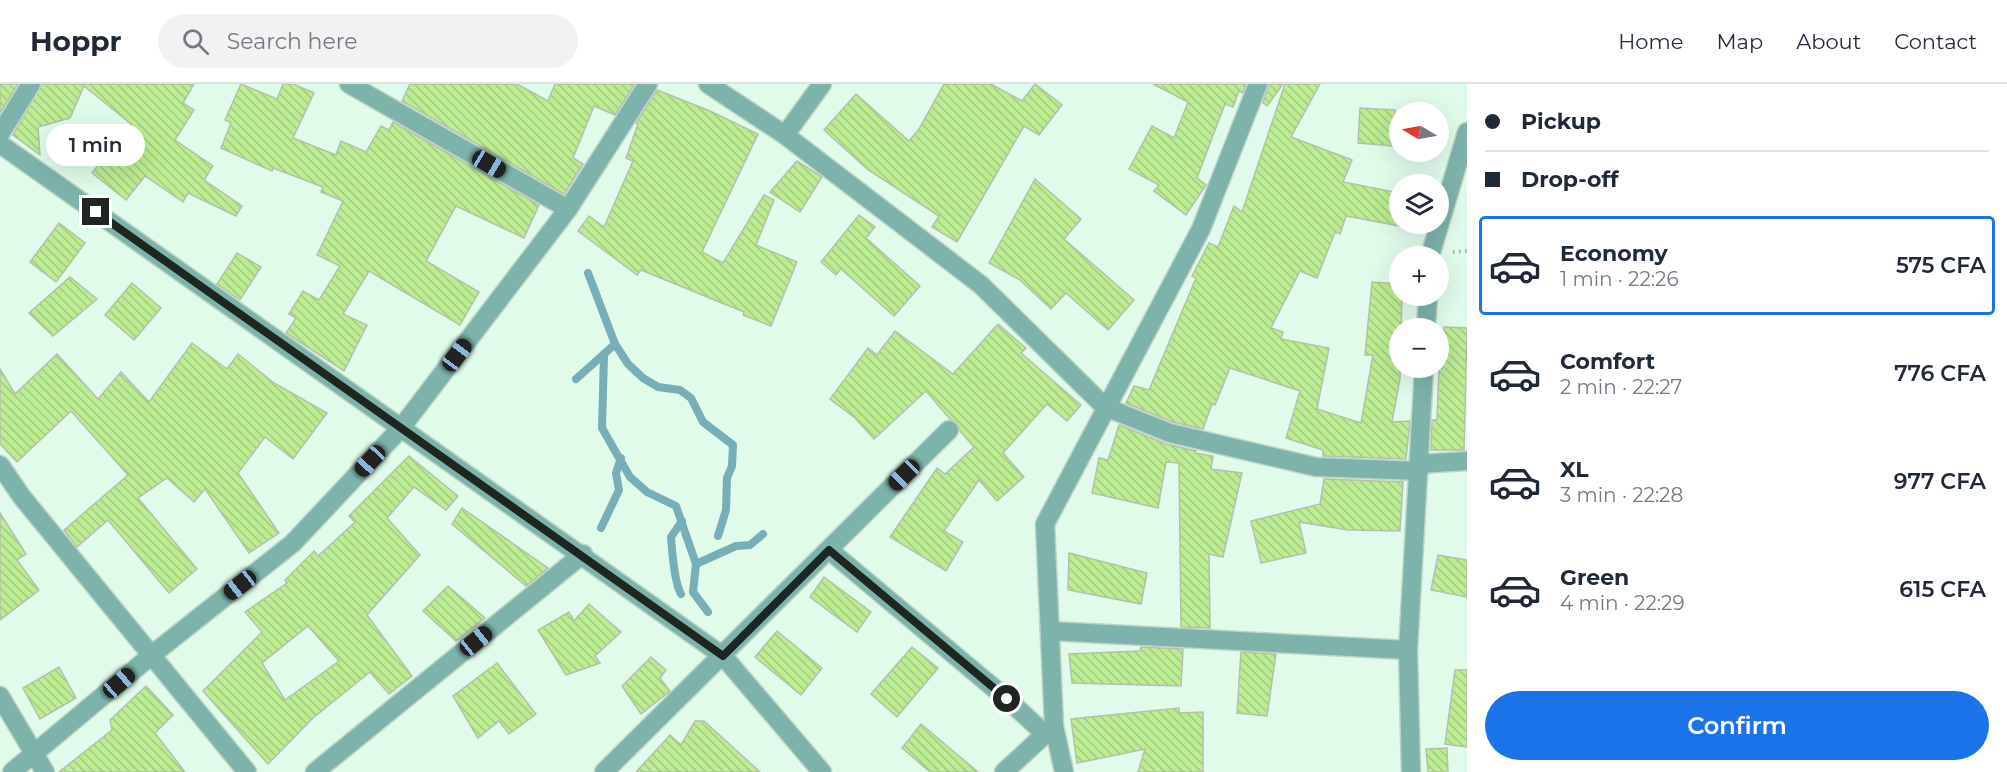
<!DOCTYPE html>
<html lang="en">
<head>
<meta charset="utf-8">
<style>
  :root { --surface:#fff; --page:#f2f2f3; --text:#1f2937; --muted:#747a83; --line:#e0e1e3; --accent:#1a73e8 }
  body { margin:0; font-family:Montserrat,sans-serif; background:var(--page); color:var(--text); height:100vh; display:flex; flex-direction:column; font-size:22px; white-space:nowrap }
  * { box-sizing:border-box; margin:0 }
  p { font-size:20px; color:var(--muted) }
  .icon { flex:none; width:33px; height:33px; fill:none; stroke:currentColor; stroke-width:2; stroke-linecap:round; stroke-linejoin:round }
  .map { position:relative; flex:1; overflow:hidden }
  .drawer { display:flex; flex-direction:column; background:var(--surface); width:540px }
  .drawer>* { flex:none }
  .top-card { display:grid; align-content:center; height:132px; padding:0 18px; background:var(--surface) }
  .needle { width:39px; rotate:280deg }
  .buttons { position:absolute; left:1389px; top:18px; display:grid; gap:12px }
  .buttons a { display:grid; place-items:center; width:60px; height:60px; border-radius:50%; background:var(--surface); box-shadow:0 6px 24px #0002; font-size:30px }
  .end { position:absolute; width:27px; height:27px; margin:-14px; border:8px solid #1d2620; background:#fff; box-shadow:0 0 0 3px #fff }
  .from { border-radius:50% }
  .bubble { position:absolute; height:42px; border-radius:21px; background:var(--surface); box-shadow:0 6px 24px #0002; font-size:20px; font-weight:600; line-height:42px; text-align:center }
  .car { position:absolute; width:18px; height:36px; margin:-18px -9px; border-radius:8px; box-shadow:0 0 4px 2px #0007; background:linear-gradient(#222 24%,#8ab4d8 0 40%,#222 0 76%,#8ab4d8 0 86%,#222 0) }
  .top-card b { display:flex; align-items:center; gap:21px; height:57px; font-size:22px }
  .top-card b+b { border-top:2px solid var(--line) }
  .top-card i { width:15px; height:15px; background:var(--text) }
  ul { padding:0; list-style:none }
  li { display:flex; align-items:center; gap:18px; height:99px; margin:0 12px 9px; padding:0 6px; border:3px solid transparent; border-radius:6px }
  li div { flex:1 }
  li b { display:block; font-size:22px }
  li em { font-style:normal; font-weight:600 }
  li.on { border-color:var(--accent) }
  li>.icon { width:54px; height:54px; stroke-width:1.5 }
  .primary-button { display:flex; gap:12px; margin-top:auto; padding:12px 18px }
  .primary-button a { flex:1; height:69px; border-radius:36px; background:var(--accent); color:#fff; font-size:24px; font-weight:600; line-height:69px; text-align:center }
  header { display:flex; align-items:center; gap:36px; box-sizing:border-box; height:84px; padding:0 30px; background:var(--surface); border-bottom:2px solid var(--line) }
  header strong { font-size:28px }
  nav { display:flex; gap:33px; margin-inline-start:auto; font-size:21px }
  .search { width:420px; height:54px; background:var(--page); display:flex; align-items:center; gap:15px; box-sizing:border-box; padding:0 21px; border-radius:33px; color:var(--muted); font-size:22px }
  main { display:flex; flex:1; min-height:0 }
  .map>svg:first-child { display:block }
  .lines { fill:none; stroke-linecap:round; stroke-linejoin:round }
  .stream { stroke:#77aeb7; stroke-width:8 }
  .building { fill:url(#building-back-hatch); stroke:#b4c0aa; stroke-width:1.5; fill-rule:evenodd }
  .minor-casing { stroke:#bed5c6; stroke-width:21 }
  .path { stroke:#9aada1; stroke-width:4; stroke-dasharray:1.5 4.5; stroke-linecap:butt }
  .minor { stroke:#7db3ab; stroke-width:18 }
  .route { stroke:#1d2620; stroke-width:8 }
</style>
</head>
<body>
<header>
<strong>Hoppr</strong>
<div class="search"><svg class="icon" aria-label="search" viewBox="0 0 24 24"><circle cx="10" cy="10" r="6"/><path d="M15 15l6 6"/></svg>Search here</div>
<nav><a>Home</a><a>Map</a><a>About</a><a>Contact</a></nav>
</header>
<main>
<div class="map">
<svg width="1467" height="688" viewBox="0 0 1467 688">
  <defs>
    <pattern id="building-back-hatch" width="6" height="6" patternUnits="userSpaceOnUse" patternTransform="scale(1.5)"><rect width="6" height="6" fill="#bded92"/><path d="M-1 5l2 2M0 0l6 6M5-1l2 2" fill="none" stroke="#a2cb7e"/></pattern>
  </defs>
  <rect width="100%" height="100%" fill="#e1fbeb"/>
  <g class="lines">
    <!-- stream -->
    <g class="stream">
      <path d="M588 189 615 260 604 270 602 344 630 393 647 408 676 422 696 480 693 508 708 528"/>
      <path d="M615 260 628 280 643 294 658 303 680 306 691 314 703 338 733 361 732 382 727 394 726 426 718 452"/>
      <path d="M576 295 604 270"/>
      <path d="M601 444 619 406 616 389 621 374"/>
      <path d="M696 480 736 462 750 461 763 450"/>
      <path d="M681 510C674 498 672 467 671 453L682 437"/>
    </g>
  </g>
  <!-- building -->
  <g class="building">
    <path d="M0 0H18L0 29Z"/>
    <path d="M42 0H194L183 19 194 26 175 56 213 82 204 96 242 122 236 132 188 109 183 118 145 92 126 116 92 89 131 40 84 2 70 34 38 43 40 71 13 51Z"/>
    <path d="M241 0 277 15 283 0H293L314 9 293 54 336 71 341 57 366 68 381 42 389 46 393 38 539 121 524 154 456 122 426 177 479 208 460 241 369 187 343 230 367 241 344 287 286 249 296 234 289 230 303 207 319 216 340 182 317 171 343 117 321 108 323 103 273 84 272 87 221 64 231 39 225 36Z"/>
    <path d="M410 0H517L548 17 555 0H635L615 31 594 22 573 74 583 80 564 110 402 17Z"/>
    <path d="M944 0H991L1022 17 1035 0 1062 21 1039 51 1024 42 957 158 932 143 939 132 867 85 824 46 856 10 909 57 919 45Z"/>
    <path d="M1153 0H1246L1243 9 1239 7 1233 23 1225 20 1197 94 1206 101 1186 131 1154 107 1159 101 1129 85 1152 42 1174 54 1188 18Z"/>
    <path d="M1269 0H1283L1267 22 1263 19Z"/>
    <path d="M1285 0H1320L1291 53 1352 76 1343 98 1400 109V142L1346 132 1340 150 1335 148 1317 194 1300 187 1271 244 1283 248 1281 255 1329 264 1317 325 1361 339 1373 271H1365L1372 198 1400 200V212H1402L1400 295 1392 338 1410 337 1406 375 1323 372V366L1286 354 1300 307 1230 284 1215 321 1212 320 1203 345 1173 338 1126 319 1134 302 1149 306 1196 194 1192 192 1209 159 1218 163 1234 122 1242 128Z"/>
    <path d="M657 6 710 27 758 50 702 168 723 179 764 111 774 116 756 161 797 178 771 242 743 231 744 228 641 186 637 191 578 147 589 132 604 143 633 77 626 74 638 40 636 39Z"/>
    <path d="M1360 24 1395 26 1392 62 1358 59Z"/>
    <path d="M797 77 822 93 800 128 770 108Z"/>
    <path d="M1035 95 1081 135 1064 155 1134 216 1108 246 1066 209 1051 225 1020 196 989 179Z"/>
    <path d="M859 131 875 143 866 154 920 202 894 232 841 185 836 191 821 178Z"/>
    <path d="M59 139 85 159 56 198 30 178Z"/>
    <path d="M237 169 261 183 240 216 217 200Z"/>
    <path d="M70 193 97 215 53 252 29 229Z"/>
    <path d="M132 199 161 224 134 256 105 231Z"/>
    <path d="M998 240 1026 264 1021 269 1081 321 1067 337 1047 320 1003 369 1024 393 997 417 979 396 944 447 963 458 946 487 890 453 937 384 945 390 974 363 960 347 957 339 950 335 926 307 874 355 855 334 830 315 868 264 877 271 895 247 953 290Z"/>
    <path d="M1444 243 1467 244 1464 366H1431L1432 336H1437L1439 285H1442Z"/>
    <path d="M192 259 227 285 238 270 274 299 327 329 293 375 265 353 238 389 279 449 249 469 205 405 194 418 167 394 138 414 197 485 169 509 108 436 77 463 64 446 128 391 71 327 17 378 0 360V285L15 310 57 270 98 315 121 288 149 318Z"/>
    <path d="M1119 341 1166 360 1196 367 1195 369 1213 372 1211 385 1242 389 1223 473 1209 470 1210 544 1181 543 1179 379 1166 378 1158 424 1092 409 1099 374 1108 376Z"/>
    <path d="M409 372 458 412 446 426 414 403 387 434 420 471 367 531 412 592 389 610 370 588 313 634 268 680 203 607 262 548 245 528 287 499 285 496 314 467 318 472 355 438 349 432ZM308 542 339 577 285 616 262 579Z"/>
    <path d="M1324 395 1403 398 1400 447 1348 446 1299 438 1306 469 1261 479 1251 437 1320 420Z"/>
    <path d="M462 424 548 484 526 502 452 440Z"/>
    <path d="M0 429 26 470 17 476 39 506 0 536Z"/>
    <path d="M1069 469 1147 489 1141 520 1068 506Z"/>
    <path d="M1438 471 1467 476V513L1431 506Z"/>
    <path d="M824 493 871 528 857 548 810 513Z"/>
    <path d="M448 502 485 534 456 557 423 527Z"/>
    <path d="M589 520 621 548 595 572 600 579 566 591 538 546 569 528 574 537Z"/>
    <path d="M777 547 822 584 801 611 755 573Z"/>
    <path d="M912 563 938 584 897 633 871 610Z"/>
    <path d="M1141 563 1183 565 1181 602 1072 599 1069 570 1140 567Z"/>
    <path d="M1241 568 1276 570 1267 632 1237 629Z"/>
    <path d="M651 573 666 586 660 594 670 607 641 630 622 602Z"/>
    <path d="M497 579 536 630 509 650 499 637 478 654 453 612Z"/>
    <path d="M59 583 76 614 40 635 23 604Z"/>
    <path d="M1455 586H1467V663L1445 660Z"/>
    <path d="M146 602 173 631 155 649 185 688H59L112 646 110 636Z"/>
    <path d="M1179 624V629L1203 628V688H1138L1145 665 1077 679 1071 635Z"/>
    <path d="M695 637H704L760 688H636L670 651 681 661Z"/>
    <path d="M921 640 978 688H930L902 664Z"/>
    <path d="M1447 664 1448 688H1428L1426 665Z"/>
  </g>
  <g class="lines">
    <defs>
      <g id="minor">
        <path d="M349 0 568 125"/>
        <path d="M708 0 785 51 981 201 1105 323 1170 349 1316 383 1419 387"/>
        <path d="M0 50 31 0"/>
        <path d="M785 51 822 0"/>
        <path d="M0 60 723 572 822 688"/>
        <path d="M1430 172 1467 48"/>
        <path d="M1426 244 1428 212"/>
        <path d="M1419 380 1467 377"/>
        <path d="M0 381 22 413 247 688"/>
        <path d="M829 466 1007 615 1045 650"/>
        <path d="M1050 547 1408 566"/>
        <path d="M0 612 45 688"/>
        <path d="M12 688 153 570 293 459 401 344 568 125 648 0"/>
        <path d="M315 688 583 470"/>
        <path d="M604 688 949 346"/>
        <path d="M1004 688 1053 643"/>
        <path d="M1064 688 1054 642 1045 440 1201 145 1258 0"/>
        <path d="M1411 688 1408 566 1424 284"/>
      </g>
    </defs>
    <!-- minor casing -->
    <use href="#minor" class="minor-casing"/>
    <!-- path -->
    <path class="path" d="M1453 168 1467 167"/>
    <!-- minor -->
    <use href="#minor" class="minor"/>
  </g>
  <g class="lines">
    <!-- route -->
    <path class="route" d="M96 128 723 572 829 466 1007 615"/>
  </g>
</svg>
<div class="buttons">
<a><svg class="needle" viewBox="-14 -14 28 28"><path d="M0-13l5 13h-10z" fill="#e53935"/><path d="M0 13l5-13h-10z" fill="#747a83"/></svg></a>
<a><svg class="icon" aria-label="layers" viewBox="0 0 24 24"><path d="M12 4l9 5-9 5-9-5zM3 14l9 5 9-5"/></svg></a>
<a>+</a>
<a>−</a>
</div>
<i class="end from" style="left:1007px;top:615px"></i>
<i class="end" style="left:96px;top:128px"></i>
<div class="bubble" style="left:46px;top:40px;width:99px">1 min</div>
<i class="car" style="left:489px;top:80px;rotate:120deg"></i>
<i class="car" style="left:457px;top:271px;rotate:37deg"></i>
<i class="car" style="left:370px;top:377px;rotate:223deg"></i>
<i class="car" style="left:904px;top:391px;rotate:225deg"></i>
<i class="car" style="left:240px;top:501px;rotate:232deg"></i>
<i class="car" style="left:476px;top:557px;rotate:51deg"></i>
<i class="car" style="left:119px;top:599px;rotate:49deg"></i>
</div>
<section class="drawer">
<div class="top-card">
<b><i class="from"></i>Pickup</b>
<b><i></i>Drop-off</b>
</div>
<ul>
<li class="on"><svg class="icon" aria-label="car" viewBox="0 0 24 24"><path d="M5 17H2v-5l4-1 3-4h7l3 4 3 1v5h-3M9 17h6M6 11h13"/><circle cx="7" cy="17" r="2"/><circle cx="17" cy="17" r="2"/></svg><div><b>Economy</b><p>1 min · 22:26</p></div><em>575 CFA</em></li>
<li><svg class="icon" aria-label="car" viewBox="0 0 24 24"><path d="M5 17H2v-5l4-1 3-4h7l3 4 3 1v5h-3M9 17h6M6 11h13"/><circle cx="7" cy="17" r="2"/><circle cx="17" cy="17" r="2"/></svg><div><b>Comfort</b><p>2 min · 22:27</p></div><em>776 CFA</em></li>
<li><svg class="icon" aria-label="car" viewBox="0 0 24 24"><path d="M5 17H2v-5l4-1 3-4h7l3 4 3 1v5h-3M9 17h6M6 11h13"/><circle cx="7" cy="17" r="2"/><circle cx="17" cy="17" r="2"/></svg><div><b>XL</b><p>3 min · 22:28</p></div><em>977 CFA</em></li>
<li><svg class="icon" aria-label="car" viewBox="0 0 24 24"><path d="M5 17H2v-5l4-1 3-4h7l3 4 3 1v5h-3M9 17h6M6 11h13"/><circle cx="7" cy="17" r="2"/><circle cx="17" cy="17" r="2"/></svg><div><b>Green</b><p>4 min · 22:29</p></div><em>615 CFA</em></li>
</ul>
<div class="primary-button"><a>Confirm</a></div>
</section>
</main>
</body>
</html>
